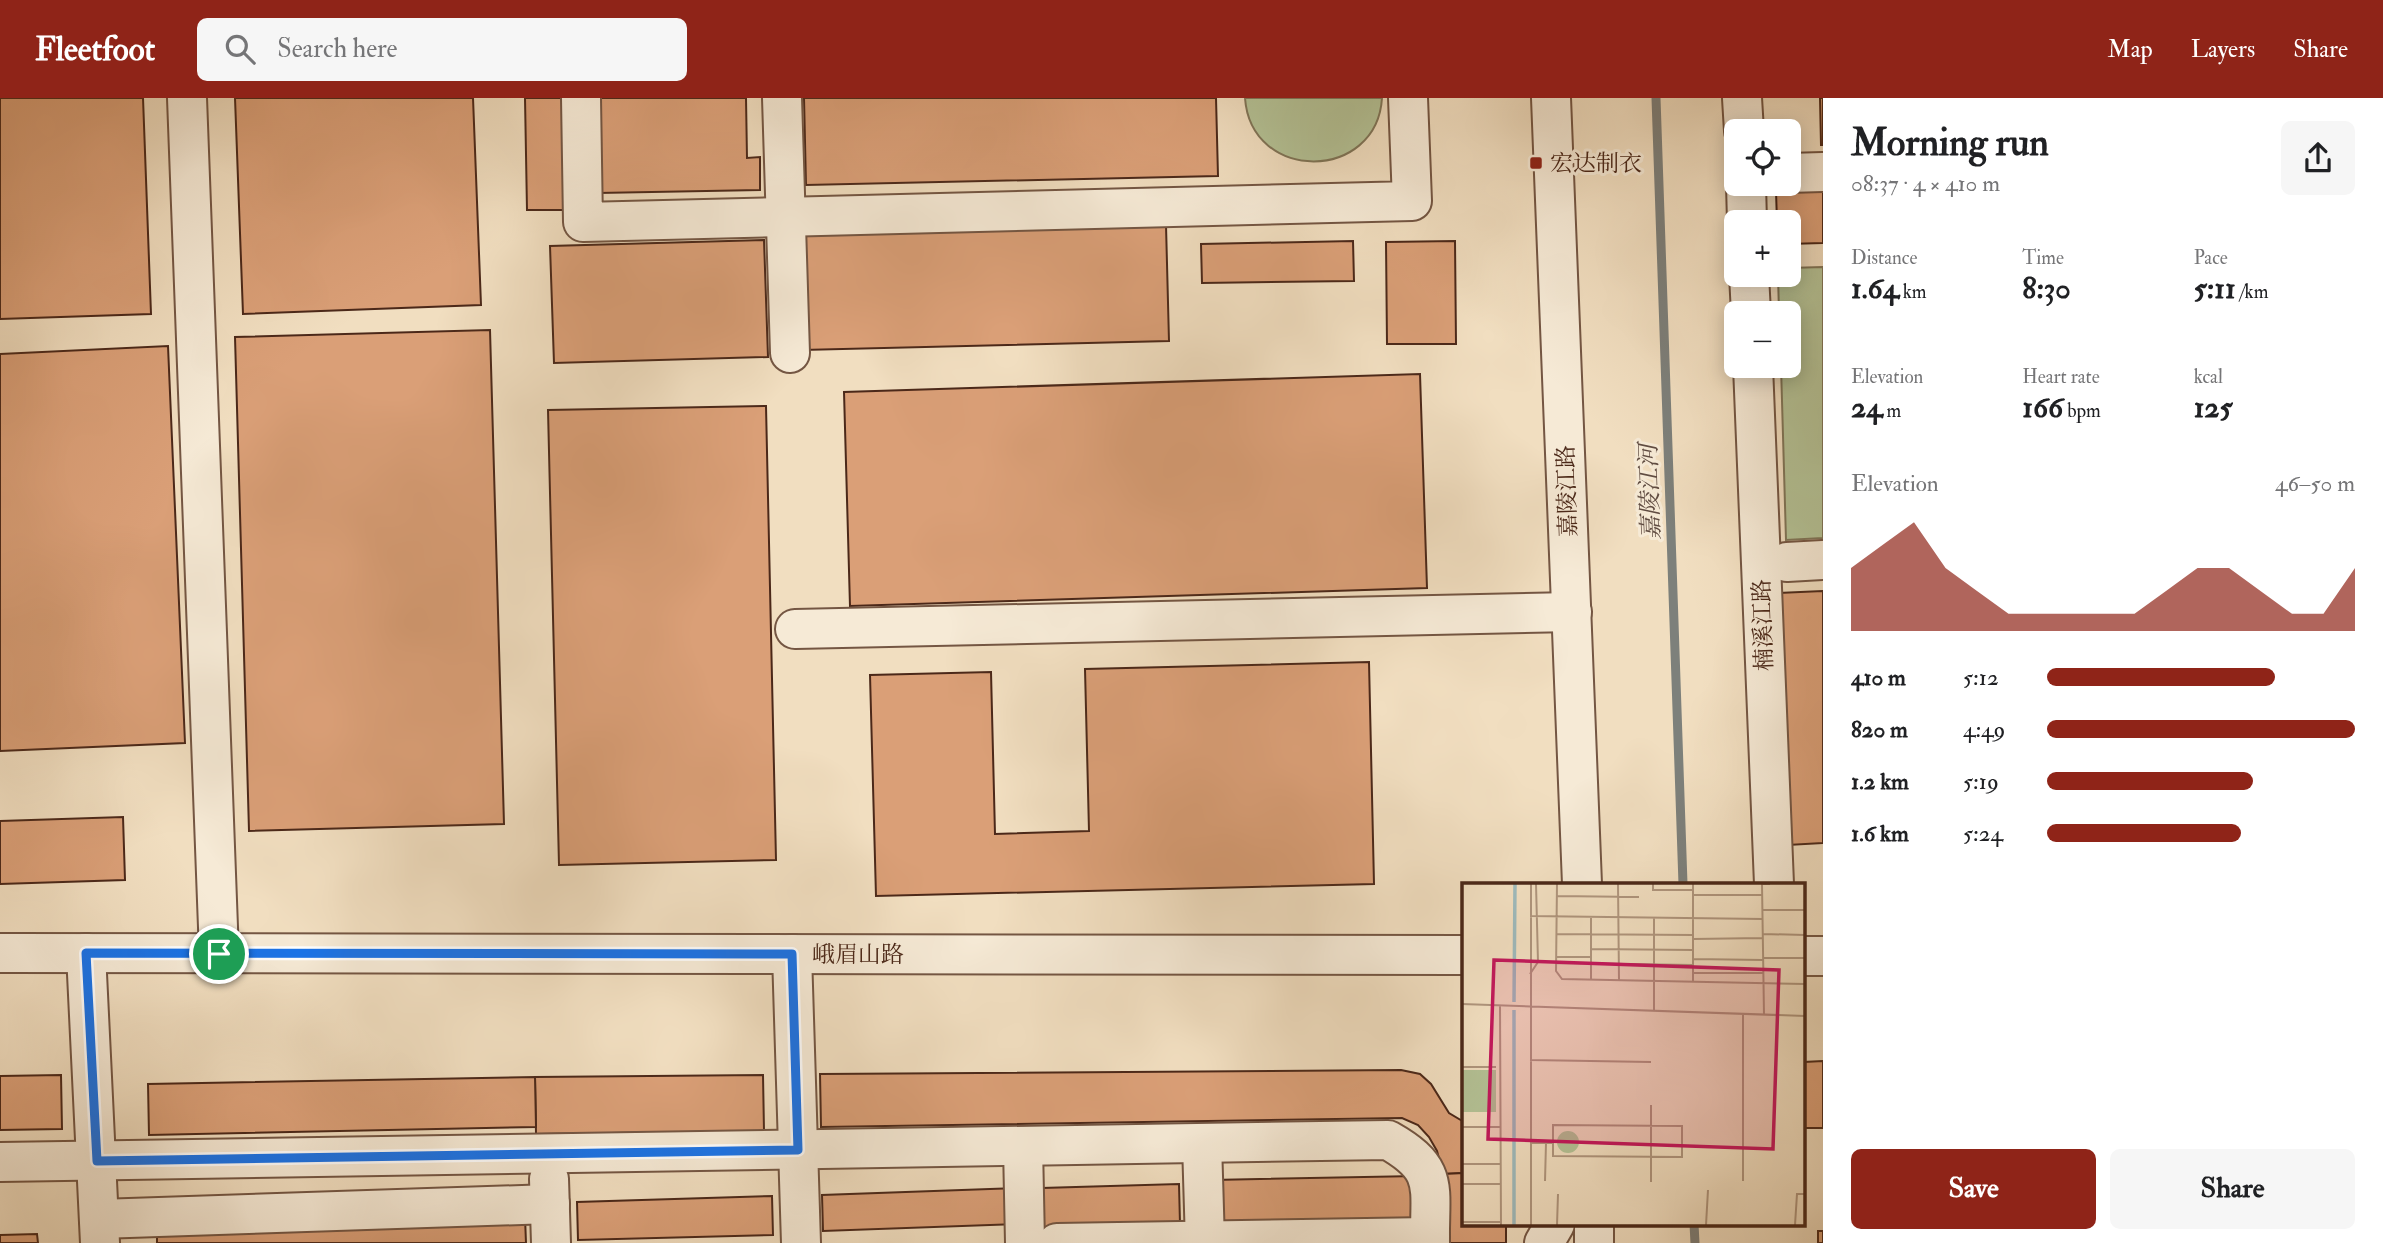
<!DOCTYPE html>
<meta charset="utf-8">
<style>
body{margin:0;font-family:"IM FELL Double Pica","Noto Serif SC",serif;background:#f6f6f6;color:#202124;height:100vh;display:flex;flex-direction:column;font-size:26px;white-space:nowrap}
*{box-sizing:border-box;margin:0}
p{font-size:23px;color:#757577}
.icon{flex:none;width:38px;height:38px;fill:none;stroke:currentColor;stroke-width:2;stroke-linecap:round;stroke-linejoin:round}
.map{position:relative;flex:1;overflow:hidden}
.drawer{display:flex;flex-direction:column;background:#fff;width:560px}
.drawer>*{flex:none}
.fabs{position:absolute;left:1724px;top:21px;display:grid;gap:14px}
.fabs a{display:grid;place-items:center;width:77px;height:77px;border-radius:10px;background:#fff;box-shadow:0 4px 18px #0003;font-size:35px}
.pin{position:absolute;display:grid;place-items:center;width:60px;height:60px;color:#fff;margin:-30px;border:4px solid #fff;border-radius:50%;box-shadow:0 2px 7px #0007}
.round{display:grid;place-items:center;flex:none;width:74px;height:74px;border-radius:10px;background:#f6f6f6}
.overview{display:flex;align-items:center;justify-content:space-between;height:119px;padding:0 28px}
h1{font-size:38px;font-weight:800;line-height:52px}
.stats{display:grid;grid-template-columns:repeat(3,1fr);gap:10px;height:119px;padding:7px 28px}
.stats div{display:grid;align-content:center}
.stats b{font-size:30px;font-weight:800}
.stats small{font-size:19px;font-weight:400}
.stats p{font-size:19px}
.chart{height:196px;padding:14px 28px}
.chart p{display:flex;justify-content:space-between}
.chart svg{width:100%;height:126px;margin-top:7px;fill:#8f2418;opacity:.7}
.cta{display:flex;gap:14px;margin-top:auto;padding:14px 28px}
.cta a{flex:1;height:80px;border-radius:10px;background:#8f2418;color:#fff;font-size:28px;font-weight:800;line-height:80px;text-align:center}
.cta a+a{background:#f6f6f6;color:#202124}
ul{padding:0 28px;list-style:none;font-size:23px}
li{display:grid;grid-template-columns:112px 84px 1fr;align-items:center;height:52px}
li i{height:18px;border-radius:9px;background:#8f2418}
header{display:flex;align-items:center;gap:42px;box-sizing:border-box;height:98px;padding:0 35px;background:#8f2418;color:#fff}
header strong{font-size:33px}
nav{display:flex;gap:38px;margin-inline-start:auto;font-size:24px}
.search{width:490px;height:63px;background:#f6f6f6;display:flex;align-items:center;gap:18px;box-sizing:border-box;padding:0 24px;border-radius:10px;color:#757577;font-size:26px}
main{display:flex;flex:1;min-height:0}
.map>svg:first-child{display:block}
.green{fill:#b4c296;stroke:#807558;stroke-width:2}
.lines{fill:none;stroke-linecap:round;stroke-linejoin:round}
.stream{stroke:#7d807b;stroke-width:9}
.building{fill:#da9f77;stroke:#4b2819;stroke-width:2}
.minor-casing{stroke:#745643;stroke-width:42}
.minor{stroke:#f6ead6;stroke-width:38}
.route-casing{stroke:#fff;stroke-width:14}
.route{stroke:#1a73e8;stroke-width:9}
.poi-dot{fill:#8f2418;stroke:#f6ead6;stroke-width:2.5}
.labels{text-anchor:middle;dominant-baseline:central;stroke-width:6;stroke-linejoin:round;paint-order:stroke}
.poi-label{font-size:23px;fill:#4b2819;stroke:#f6ead6;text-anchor:start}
.street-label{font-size:23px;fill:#4b2819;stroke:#f6ead6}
.water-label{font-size:24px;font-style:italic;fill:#604c42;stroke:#f6ead6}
.inset-river{fill:none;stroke:#9ebabc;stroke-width:3.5}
.inset-road{fill:none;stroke:#af957d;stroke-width:2}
.view{fill:#c2185b;fill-opacity:0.15;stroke:#c2185b;stroke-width:3.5}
.inset-edge{fill:none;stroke:#4b2819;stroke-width:3.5}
</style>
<header>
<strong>Fleetfoot</strong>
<div class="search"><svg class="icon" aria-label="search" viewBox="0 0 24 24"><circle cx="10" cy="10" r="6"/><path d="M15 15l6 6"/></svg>Search here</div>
<nav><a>Map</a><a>Layers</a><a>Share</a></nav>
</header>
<main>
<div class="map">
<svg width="1823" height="1145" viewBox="0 0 1823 1145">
<rect width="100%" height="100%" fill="#f1dec0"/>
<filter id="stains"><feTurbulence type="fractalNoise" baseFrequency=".00286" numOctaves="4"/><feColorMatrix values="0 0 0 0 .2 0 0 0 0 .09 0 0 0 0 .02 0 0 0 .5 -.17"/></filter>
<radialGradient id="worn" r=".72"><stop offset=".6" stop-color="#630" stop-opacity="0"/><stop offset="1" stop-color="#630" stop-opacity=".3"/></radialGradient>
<g class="green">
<path d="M1245,0h137c-5,84 -131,85 -137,0z"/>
<polygon points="1823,169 1823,440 1786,442 1781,268 1788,268 1788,215 1779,215 1778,177 1788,177 1789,170"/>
</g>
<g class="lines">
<g class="stream">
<polyline points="1656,0 1683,786"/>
<polyline points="1694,1126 1695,1145"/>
</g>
</g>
<g class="building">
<polygon points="0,0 143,0 151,216 0,221"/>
<polygon points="235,0 473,0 481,207 243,216"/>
<polygon points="525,0 569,0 571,112 527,112"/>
<polygon points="597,0 746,0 747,60 760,59 760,92 598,95"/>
<polygon points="804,0 1216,0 1218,78 806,87"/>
<polygon points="1820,0 1823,0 1823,47 1821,47"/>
<polygon points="1823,91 1823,145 1788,146 1788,124 1777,124 1776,93"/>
<polygon points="1166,127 1169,243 802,252 800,136"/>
<polygon points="764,142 768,259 554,265 550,148"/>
<polygon points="1353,143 1354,183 1202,185 1201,146"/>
<polygon points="1455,143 1456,246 1387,246 1386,144"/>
<polygon points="490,232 504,726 249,733 235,239"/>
<polygon points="168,248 185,645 0,653 0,256"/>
<polygon points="1420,276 1427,490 850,508 844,294"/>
<polygon points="766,308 776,762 559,767 548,312"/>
<polygon points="1823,493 1823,745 1788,747 1777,495"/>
<polygon points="1369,564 1374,786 876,798 870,577 991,574 995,736 1089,733 1085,571"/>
<polygon points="123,719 125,782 0,786 0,723"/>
<polygon points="1823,963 1823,1030 1804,1030 1804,964"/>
<polygon points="1401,972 1420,976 1431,986 1449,1015 1464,1024 1464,1075 1443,1076 1437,1053 1429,1039 1418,1027 1402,1020 821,1029 820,976"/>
<polygon points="61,977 62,1031 0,1032 0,978"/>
<polygon points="763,977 764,1033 536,1036 535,979"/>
<polygon points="535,979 536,1029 149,1037 148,986"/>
<polygon points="1464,1075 1464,1126 1506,1126 1506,1145 1444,1145 1443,1076"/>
<polygon points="1417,1078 1418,1130 1213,1135 1212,1082"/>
<polygon points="1179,1086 1180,1126 1044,1130 1042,1090"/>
<polygon points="1019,1090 1020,1126 823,1133 822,1097"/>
<polygon points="772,1098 773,1137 578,1142 577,1104"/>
<polygon points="525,1119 526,1145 157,1145 157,1133"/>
<rect x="1818" y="1133" width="5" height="12"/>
<polygon points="37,1136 38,1145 0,1145 0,1137"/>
</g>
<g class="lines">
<g class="minor-casing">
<g id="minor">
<polyline points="187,0 219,856"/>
<polyline points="581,0 583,124 1412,103 1408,0"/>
<polyline points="782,0 790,255"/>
<polyline points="1551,0 1582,786"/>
<polyline points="1742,0 1744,33"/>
<polyline points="1788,75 1823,74"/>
<polyline points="1746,86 1747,124"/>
<polyline points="1749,177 1751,215"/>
<polyline points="1753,268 1774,786"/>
<polyline points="1787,464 1823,462"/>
<polyline points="795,531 1572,514"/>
<polyline points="0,855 1464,857"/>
<polyline points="86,855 100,1145"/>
<polyline points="792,856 801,1145"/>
<polyline points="1804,858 1823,858"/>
<polyline points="1202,1045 1205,1145"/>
<polyline points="1023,1048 1025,1145"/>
<path d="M0,1064l1388,-22c53,30 41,47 42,103"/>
<polyline points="549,1081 551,1145"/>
<polyline points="99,1121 550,1106"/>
<polyline points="1594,1126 1594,1145"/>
<polyline points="1057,1145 1430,1139"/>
<polyline points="1544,1145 1555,1126"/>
</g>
</g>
<use href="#minor" class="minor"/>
</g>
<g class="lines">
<g class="route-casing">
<polygon id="route" points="86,855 792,856 798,1052 97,1063"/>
</g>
<use href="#route" class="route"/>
</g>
<rect class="poi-dot" x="1529" y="58" width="14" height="14" rx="3.5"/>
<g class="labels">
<g class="poi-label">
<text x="1550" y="65">宏达制衣</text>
</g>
<g class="street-label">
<text transform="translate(1567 393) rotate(-92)">嘉陵江路</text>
<text transform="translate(1763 527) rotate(-92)">楠溪江路</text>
<text x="858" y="856">峨眉山路</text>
</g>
<g class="water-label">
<text transform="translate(1650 394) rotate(-92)">嘉陵江河</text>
</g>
</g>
<g transform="translate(1462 785)">
<rect width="343" height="343" fill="#f1dec0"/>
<path d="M0,187h34v42h-34zM95 259a11 11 0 1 1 22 0a11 11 0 1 1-22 0Z" fill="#b4c296"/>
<path class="inset-river" d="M52,119l1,-118M52,127v215"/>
<path class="inset-road" d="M69,1v341M95,1l-1,87 6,8 243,5M156,1l1,96M191,1v6h40M231,12h69M94,13l83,1M300,27h43M68,33l233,3M94,51l137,1M301,51l42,1M231,56l70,-1M129,66l102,1M94,74h35M301,75h42M231,76l70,1M94,80l137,2M231,90h70M68,91l8,-12 -2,-78M129,96v-62M231,98v-97M0,121l343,12M38,122l1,220M192,128v-93M281,131v167M302,132l-2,-131h8M68,177l121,2M0,184h34M0,244h39M69,260h22v-18l129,1v31l-129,-1v-13M0,281h39M83,298l1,-38M189,299v-77M0,301h39M0,339h39M95,342l1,-31M244,342l2,-35M333,342l2,-31h8"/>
<path class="view" d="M32,77l285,10 -6,179 -285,-10z"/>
<rect width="343" height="343" class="inset-edge"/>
</g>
<rect width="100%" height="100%" filter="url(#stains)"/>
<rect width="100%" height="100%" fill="url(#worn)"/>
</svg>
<div class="fabs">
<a><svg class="icon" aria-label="locate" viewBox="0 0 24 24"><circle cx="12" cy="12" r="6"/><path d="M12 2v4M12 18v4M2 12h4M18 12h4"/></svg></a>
<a>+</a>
<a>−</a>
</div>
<div class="pin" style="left:219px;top:856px;background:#1e9e55"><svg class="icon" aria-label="arrive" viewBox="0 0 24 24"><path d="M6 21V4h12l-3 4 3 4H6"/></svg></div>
</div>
<section class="drawer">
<div class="overview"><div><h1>Morning run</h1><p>08:37 · 4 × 410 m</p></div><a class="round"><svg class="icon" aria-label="share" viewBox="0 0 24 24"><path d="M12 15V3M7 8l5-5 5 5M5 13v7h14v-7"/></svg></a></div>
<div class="stats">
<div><p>Distance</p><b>1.64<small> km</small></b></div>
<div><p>Time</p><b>8:30</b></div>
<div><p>Pace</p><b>5:11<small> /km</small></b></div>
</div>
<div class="stats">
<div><p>Elevation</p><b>24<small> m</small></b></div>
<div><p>Heart rate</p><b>166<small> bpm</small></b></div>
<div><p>kcal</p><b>125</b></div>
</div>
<div class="chart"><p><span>Elevation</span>46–50 m</p>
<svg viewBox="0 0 160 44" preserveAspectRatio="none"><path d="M0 44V22L10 14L20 6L30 22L40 30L50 38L60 38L70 38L80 38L90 38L100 30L110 22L120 22L130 30L140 38L150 38L160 22V44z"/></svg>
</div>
<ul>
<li><b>410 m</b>5:12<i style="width:74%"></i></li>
<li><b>820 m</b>4:49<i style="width:100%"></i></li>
<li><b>1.2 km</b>5:19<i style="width:67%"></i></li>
<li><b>1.6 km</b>5:24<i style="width:63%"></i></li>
</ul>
<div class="cta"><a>Save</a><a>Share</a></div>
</section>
</main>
